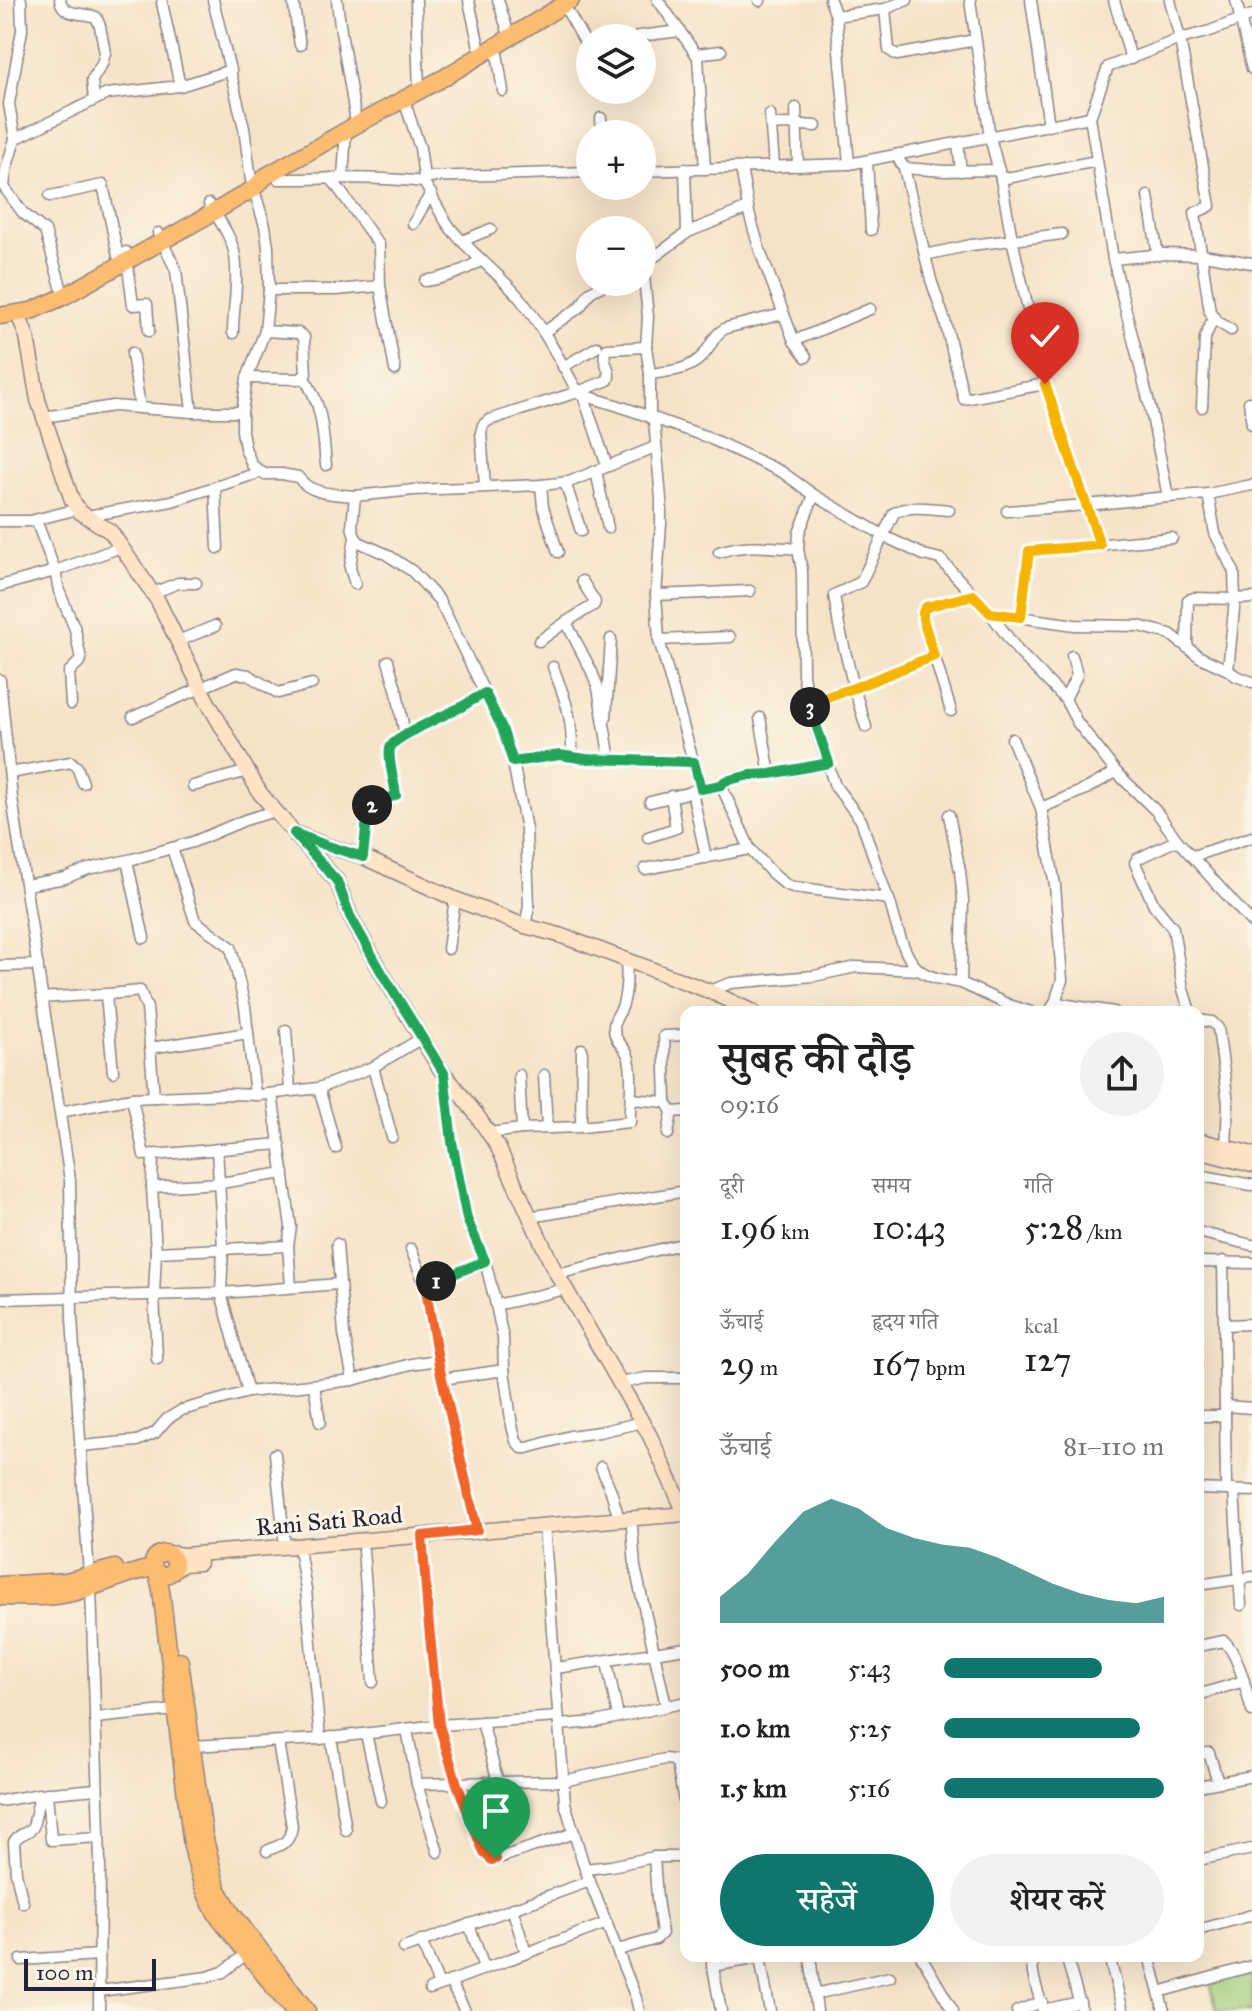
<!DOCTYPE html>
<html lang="hi">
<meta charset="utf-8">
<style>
body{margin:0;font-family:"IM FELL Great Primer","Noto Serif Devanagari",serif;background:#f2f2f2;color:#222;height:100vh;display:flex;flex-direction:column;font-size:30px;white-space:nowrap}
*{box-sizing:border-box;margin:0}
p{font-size:26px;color:#767676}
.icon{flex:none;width:44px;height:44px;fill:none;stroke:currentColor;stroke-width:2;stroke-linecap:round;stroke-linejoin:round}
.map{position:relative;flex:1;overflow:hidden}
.panel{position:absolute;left:680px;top:1006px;width:524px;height:956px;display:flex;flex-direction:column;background:#fff;border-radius:16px;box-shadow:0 8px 32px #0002}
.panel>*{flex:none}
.tools{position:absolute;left:576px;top:24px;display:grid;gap:16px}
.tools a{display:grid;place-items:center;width:80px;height:80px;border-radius:50%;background:#fff;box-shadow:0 8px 32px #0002;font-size:40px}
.scale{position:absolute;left:24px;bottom:20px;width:132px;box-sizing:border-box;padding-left:8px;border:4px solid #22223b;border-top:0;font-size:22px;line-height:28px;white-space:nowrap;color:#22223b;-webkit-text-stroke:6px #fcf5e5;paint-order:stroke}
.pin{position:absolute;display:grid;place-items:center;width:68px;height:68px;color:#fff;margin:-82px -34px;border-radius:50% 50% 50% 0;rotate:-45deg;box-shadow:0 0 8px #0007}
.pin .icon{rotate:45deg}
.km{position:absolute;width:40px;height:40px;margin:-20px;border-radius:50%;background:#222;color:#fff;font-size:22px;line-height:40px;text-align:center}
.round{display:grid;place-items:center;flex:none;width:84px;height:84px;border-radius:42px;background:#f2f2f2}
.summary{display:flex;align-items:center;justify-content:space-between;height:136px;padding:0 40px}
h1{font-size:44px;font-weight:600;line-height:60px}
.metrics{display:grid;grid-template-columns:repeat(3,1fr);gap:12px;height:136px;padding:8px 40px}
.metrics div{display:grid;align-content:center}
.metrics b{font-size:34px;font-weight:600}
.metrics small{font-size:22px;font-weight:400}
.metrics p{font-size:22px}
.chart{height:224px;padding:16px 40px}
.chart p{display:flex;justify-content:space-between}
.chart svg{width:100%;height:144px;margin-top:8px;fill:#0f766e;opacity:.7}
.button{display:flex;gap:16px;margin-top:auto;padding:16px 40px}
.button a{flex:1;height:92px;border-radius:48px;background:#0f766e;color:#fff;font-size:32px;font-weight:600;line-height:92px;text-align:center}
.button a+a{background:#f2f2f2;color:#222}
ul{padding:0 40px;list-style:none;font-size:26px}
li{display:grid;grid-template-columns:128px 96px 1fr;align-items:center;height:60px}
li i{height:20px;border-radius:10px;background:#0f766e}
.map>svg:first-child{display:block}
.green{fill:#a1ce7b;stroke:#62785b;stroke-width:2}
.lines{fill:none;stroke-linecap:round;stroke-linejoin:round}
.street-casing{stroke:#8c8282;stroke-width:13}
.secondary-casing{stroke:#8c8282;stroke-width:17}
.primary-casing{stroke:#8c8282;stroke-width:19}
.street{stroke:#fff;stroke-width:10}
.secondary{stroke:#fee4c5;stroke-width:14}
.primary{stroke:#fdbc6f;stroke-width:16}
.split-1-casing{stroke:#fff;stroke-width:16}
.split-2-casing{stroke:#fff;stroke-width:16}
.split-3-casing{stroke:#fff;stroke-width:16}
.split-4-casing{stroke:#fff;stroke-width:16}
.split-1{stroke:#f0652b;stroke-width:10}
.split-2{stroke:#22a559;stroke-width:10}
.split-3{stroke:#22a559;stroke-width:10}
.split-4{stroke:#f5b400;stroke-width:10}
.labels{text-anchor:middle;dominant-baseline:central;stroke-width:6;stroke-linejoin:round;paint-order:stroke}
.street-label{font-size:24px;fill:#22223b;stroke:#fcf5e5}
</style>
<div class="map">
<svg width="1252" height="2011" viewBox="0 0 1252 2011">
<rect width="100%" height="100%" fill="#fcf5e5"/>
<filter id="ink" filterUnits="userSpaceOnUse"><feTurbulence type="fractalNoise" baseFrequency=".0125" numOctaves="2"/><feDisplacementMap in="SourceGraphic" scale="16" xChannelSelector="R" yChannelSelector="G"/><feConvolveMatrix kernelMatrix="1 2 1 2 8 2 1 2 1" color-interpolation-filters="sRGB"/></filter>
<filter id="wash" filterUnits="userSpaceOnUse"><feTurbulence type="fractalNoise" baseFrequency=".006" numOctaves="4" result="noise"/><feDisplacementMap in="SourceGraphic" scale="32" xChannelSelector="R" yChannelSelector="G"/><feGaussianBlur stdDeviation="1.8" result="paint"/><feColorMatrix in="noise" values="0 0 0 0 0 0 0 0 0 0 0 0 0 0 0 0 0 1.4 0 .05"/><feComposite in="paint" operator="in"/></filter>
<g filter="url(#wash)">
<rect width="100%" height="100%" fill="#f5e3c8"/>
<polygon class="green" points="1252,1967 1252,2011 1217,2011 1210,1982"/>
</g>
<g filter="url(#ink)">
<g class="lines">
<g class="street-casing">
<g id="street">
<polyline points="21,0 22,30 9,104 15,139 6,170 4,187 23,213 45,231 62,290"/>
<path d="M60,0c4,17 22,12 36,17l4,9 5,27 -3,11 -10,16 2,20"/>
<path d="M213,0l31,128 7,52 14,46 3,21 1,43 -4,41 -18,47 -5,34v19l3,17 7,17 12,9h18l16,3c12,18 37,17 57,19l-3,30 3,11 4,5 27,12 26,17 27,29 63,128 11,34 13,67 3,77 -4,20"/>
<polyline points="293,0 300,45"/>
<path d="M337,0c4,42 14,83 19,125"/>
<polyline points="416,0 419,92"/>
<polyline points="498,0 510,38"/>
<polyline points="658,0 698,57 705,169"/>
<polyline points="759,0 760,1"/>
<polyline points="830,0 836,16"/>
<polyline points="907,0 885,9 836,16 849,164 1090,117"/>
<polyline points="970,0 990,137 1001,179 1097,161"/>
<polyline points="1031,0 1049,126"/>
<polyline points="1114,0 1131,59"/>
<polyline points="1170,0 1180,39 1210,206 1195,213 1210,312 1218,322 1231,330"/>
<polyline points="1236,0 1252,69"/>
<polyline points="469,1 481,56"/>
<polyline points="162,3 180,86"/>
<polyline points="564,5 590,51"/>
<polyline points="885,9 889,50 897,55 975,40"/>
<polyline points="1252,15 1210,31 1180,39 1108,67 1090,117 1113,259 1164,254 1203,255 1252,263"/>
<polyline points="639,36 680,31"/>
<polyline points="496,47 503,91"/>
<polyline points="696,54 721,51"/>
<polyline points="404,100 420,148 424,177"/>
<polyline points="796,108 798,166"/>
<polyline points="770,114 774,167"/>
<polyline points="601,118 602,134"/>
<polyline points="771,125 787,124 816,126"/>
<polyline points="15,139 107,94 180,86 231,70"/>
<polyline points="958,143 961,171"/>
<polyline points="896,155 904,168 931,280 945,321 964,399 1045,384"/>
<polyline points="867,161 871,230"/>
<polyline points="741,168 749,213 760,251 794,341 806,357"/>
<polyline points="904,168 945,171 999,170"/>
<polyline points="685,169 687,233"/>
<polyline points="642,171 849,164"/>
<polyline points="331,178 379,245 380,286 395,370"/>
<polyline points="343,178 346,130"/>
<path d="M278,179c48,0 98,-3 146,3 9,16 17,34 28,48 22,26 49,45 70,71 22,28 38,60 56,91l5,3 36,11 88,31 75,35 32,23 74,43 36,17 16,4 50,54 28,38 47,48 12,23 39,50 40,39 21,29 75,83"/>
<polyline points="1001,179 1012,239 1045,384 1086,505 1168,497 1151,411 1113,259"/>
<polyline points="424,182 424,177 590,172"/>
<polyline points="50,196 103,185 118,256"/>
<polyline points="1148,196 1158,255"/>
<path d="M209,204c10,16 23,33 26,52 4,25 -2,52 -2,77"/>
<polyline points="413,224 431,193"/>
<polyline points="158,233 176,270 192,412"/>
<polyline points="462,241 491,229"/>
<polyline points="126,252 133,305 147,304 149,331"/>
<polyline points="925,255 971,245 1062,234"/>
<polyline points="642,266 688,232 748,208"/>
<polyline points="643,266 648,317 646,347 650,374 650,418"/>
<path d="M425,281c22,-3 38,-9 56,-21"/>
<polyline points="269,290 336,290 380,286"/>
<polyline points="544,332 580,307 590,292 609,282"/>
<polyline points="794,341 870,309"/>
<polyline points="132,353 140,408"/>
<polyline points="563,367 597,347"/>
<path d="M650,374c20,-3 41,-3 55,-21 8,-10 9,-19 21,-25l57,-14"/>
<path d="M303,377c20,26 20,57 23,88"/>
<polyline points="247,378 300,379 306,374 304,337 298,333 265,331"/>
<polyline points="583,395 607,466"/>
<polyline points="1249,402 1252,424"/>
<polyline points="1202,407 1205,338 1213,318"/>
<polyline points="44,417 113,406 192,412 242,412"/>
<polyline points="654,420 661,499 661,524 656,595 659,640 701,789"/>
<polyline points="596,471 608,528"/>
<polyline points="565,482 581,531"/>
<polyline points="541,485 543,507 558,552"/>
<polyline points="215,487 218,548"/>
<path d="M485,487l-4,-55 2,-7 6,-5 89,-28 30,-12c5,-10 -9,-21 -1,-31l39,-2"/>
<polyline points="1208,494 1252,485"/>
<polyline points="814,495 799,533 798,549 802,571 803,675 808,703 835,786 861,820 888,899"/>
<polyline points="355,496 414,490 541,485 569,482 655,447"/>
<polyline points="1168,497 1208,494 1215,533 1234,572 1235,599 1252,598"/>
<polyline points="1007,511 1086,505 1100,545"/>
<polyline points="87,516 172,501 261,472"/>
<polyline points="36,520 55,571 59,591 75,629 81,660 69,672 71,704"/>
<polyline points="0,521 30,521 78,509"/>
<polyline points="355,537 350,568 355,584"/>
<path d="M719,552c26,-9 52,-5 79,-3"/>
<polyline points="0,586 55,571 121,547"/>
<polyline points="153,593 178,583 196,583"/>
<polyline points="656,595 750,591"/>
<polyline points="990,613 1075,625 1139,626 1170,634 1200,657 1228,670"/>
<polyline points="1021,617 1029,551 1172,538"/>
<polyline points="566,622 592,672 598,688 610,760"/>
<polyline points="659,640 730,637"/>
<polyline points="178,641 215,626"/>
<polyline points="539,641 566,622 594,605 595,602 582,581"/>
<polyline points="1187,647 1188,600 1194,598 1235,599 1228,670 1236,676 1252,682"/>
<polyline points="388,661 397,692 405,736"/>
<path d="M553,667c14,36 20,52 19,91"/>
<polyline points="0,680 12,798 70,1180 72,1318 89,1575 91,1587 100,1863 99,2011"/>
<polyline points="1065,699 1077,675 1072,656"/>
<polyline points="808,703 854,688 934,656"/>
<polyline points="951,711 923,619 923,612 926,607 973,595"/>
<polyline points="133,717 236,673 248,675 278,693 312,684"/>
<polyline points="606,717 611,639"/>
<polyline points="760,718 770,774"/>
<path d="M866,727l-12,-39 -15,-62 -5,-31 27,-13 33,-69c15,-9 38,-4 55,-3"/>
<polyline points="1012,739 1041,808 1055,885 1062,980 1055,1003 1049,1012"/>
<polyline points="513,762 560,755 586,759 694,762"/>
<polyline points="10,773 71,762 77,767 83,783"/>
<path d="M721,785l29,64 22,24 13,11 8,3 96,12c6,20 13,56 29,70 11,10 29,11 43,14"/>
<polyline points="193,786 248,771"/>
<polyline points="692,791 706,858"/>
<path d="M650,802l71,-17c13,-12 33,-9 50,-11 19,-2 39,-7 58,-11"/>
<polyline points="1041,808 1086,789 1116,772"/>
<polyline points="949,815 960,871 963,900 961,983 1009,1005 1031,1012"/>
<polyline points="648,837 676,828 671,796"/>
<polyline points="1177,840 1137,859 1135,863 1154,905 1173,928 1183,989 1190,1012"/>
<polyline points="172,848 195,921 231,947 245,1007 255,1095"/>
<polyline points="1193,856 1252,837"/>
<path d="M363,857l5,-48 8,-6 20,-8c-1,-11 -10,-41 -5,-49 7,-11 59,-33 72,-40 7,-4 14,-9 22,-13"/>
<polyline points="127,861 144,938"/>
<polyline points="645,869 750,849"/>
<polyline points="26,885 65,878 88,869 133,859 193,842 245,820 275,811"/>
<polyline points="448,949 455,899"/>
<polyline points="0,966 38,965"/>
<polyline points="709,991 731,983 814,976 856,967 919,970"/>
<polyline points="106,995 113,1072"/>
<path d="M43,998c32,-3 65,-3 97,-7l7,17 7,89"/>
<polyline points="1055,1003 1114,1012"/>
<polyline points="1198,1020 1212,1022 1218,1028 1228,1103 1226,1147"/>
<polyline points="286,1030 290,1091"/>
<polyline points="150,1048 248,1033"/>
<polyline points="373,1067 392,1137"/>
<polyline points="444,1075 452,1142 467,1219 485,1261 496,1305 503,1338 504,1370 512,1426 516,1441 522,1448 527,1448 570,1436 599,1432 643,1422"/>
<polyline points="519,1075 522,1129"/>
<polyline points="544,1075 547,1128"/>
<polyline points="319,1088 336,1148"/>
<polyline points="272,1094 291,1227 288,1246 291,1287"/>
<polyline points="132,1098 144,1155 156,1154"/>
<polyline points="631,1099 666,1102"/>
<polyline points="60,1112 132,1098 229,1094 259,1095 319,1088 373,1067 422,1038"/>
<polyline points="672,1112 686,1111"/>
<polyline points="581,1127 582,1049"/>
<path d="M489,1133l33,-4 59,-2 49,-5c-1,-21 4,-43 -1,-63 -3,-14 -15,-15 -15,-32 0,-10 7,-14 9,-23 4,-14 4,-29 3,-43"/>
<polyline points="668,1134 672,1112 666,1102 664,1036 686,1035"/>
<polyline points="217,1149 223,1248 221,1293 248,1392"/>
<polyline points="1198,1175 1252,1185"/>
<polyline points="152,1187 220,1183 284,1173"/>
<polyline points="530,1217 686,1191"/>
<polyline points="1198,1232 1252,1245"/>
<polyline points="337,1244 344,1334 353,1380"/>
<polyline points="411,1249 425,1285 440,1370 477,1530"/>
<polyline points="156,1252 288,1246"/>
<polyline points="1223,1261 1226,1489"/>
<polyline points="1198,1262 1252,1263"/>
<polyline points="557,1274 686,1243"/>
<polyline points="425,1285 485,1261"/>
<polyline points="0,1299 221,1293 339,1284"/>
<polyline points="496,1305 566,1289"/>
<polyline points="1224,1325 1252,1324"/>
<polyline points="157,1359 154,1295 156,1252 152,1187 153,1155 280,1144"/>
<polyline points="442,1379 504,1370"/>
<polyline points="621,1383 646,1378 686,1378"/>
<polyline points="314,1385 320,1422"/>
<polyline points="1225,1406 1252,1408"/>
<polyline points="1198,1416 1225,1416"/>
<polyline points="80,1446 137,1441 155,1433 167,1419 182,1410 248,1392 353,1380 411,1364 438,1360"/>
<polyline points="275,1454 285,1547"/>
<polyline points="601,1467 611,1491 619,1519"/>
<polyline points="1198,1489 1252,1491"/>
<polyline points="1234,1490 1241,1605"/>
<polyline points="544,1525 565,1803 585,1869 636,1998 639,2011"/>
<polyline points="632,1527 635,1567 666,1706"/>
<path d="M422,1536l6,80 11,109 18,59 27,69c4,5 6,7 12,6l78,-26"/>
<polyline points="363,1550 373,1682"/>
<polyline points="300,1555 306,1590 320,1739"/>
<polyline points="1198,1585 1252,1577"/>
<path d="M1198,1646l26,-5c15,14 22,49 28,70"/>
<polyline points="607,1662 618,1717"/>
<polyline points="556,1668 686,1648"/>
<polyline points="1198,1695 1244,1681"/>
<polyline points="95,1718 175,1710"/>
<polyline points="482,1722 498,1782 563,1781 665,1759 673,1760 677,1764 686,1812"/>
<polyline points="559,1725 596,1722 686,1702"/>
<polyline points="407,1729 417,1784 438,1852"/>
<polyline points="366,1734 381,1801"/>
<polyline points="331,1737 346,1830"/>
<polyline points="192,1746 320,1739 439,1725 558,1717"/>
<polyline points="1198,1754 1209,1753 1218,1782"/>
<polyline points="417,1784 498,1782"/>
<polyline points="1198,1786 1252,1776"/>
<polyline points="47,1793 51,1840 99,1837"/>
<polyline points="0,1801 40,1794 97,1789"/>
<path d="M267,1851c14,-7 23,-7 25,-25l-14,-84"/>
<polyline points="1198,1860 1252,1849"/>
<polyline points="585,1869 611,1866 654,1857 686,1857"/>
<path d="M23,1903l-7,-30 -2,-31c4,-9 14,-8 19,-15l7,-33"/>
<polyline points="512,1908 526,1953"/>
<polyline points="469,1924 484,1968"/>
<polyline points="1198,1930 1252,1915"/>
<polyline points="421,1941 439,1985"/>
<polyline points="404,1948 590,1881"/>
<polyline points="618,1950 656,1939 662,1933 657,1898 654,1857"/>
<polyline points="711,1956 721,2011"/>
<polyline points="810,1956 817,2011"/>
<polyline points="921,1956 953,2011"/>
<path d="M1034,1956c-6,16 6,38 9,55"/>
<polyline points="1066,1956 1082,2011"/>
<polyline points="1109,1956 1123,2011"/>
<polyline points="1149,1956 1164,2011"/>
<polyline points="21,1960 99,1955"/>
<polyline points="712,1966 760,1958 770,2011"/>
<polyline points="450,1981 465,2011"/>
<polyline points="430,1989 607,1923"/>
<polyline points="99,1991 208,1977 223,1972 246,1954"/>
<polyline points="1159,1992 1252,1966"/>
<polyline points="815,1994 890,1977"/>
<polyline points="1043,2010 1080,2002"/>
<polyline points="1017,2011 1042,2002"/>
</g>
</g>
<g class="secondary-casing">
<g id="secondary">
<polyline points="18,314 27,337 38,400 72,500 80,512 111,532 158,601 206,699 260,793 294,833 325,845 363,857 455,899 525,926 559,935 595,948 709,991 753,1012"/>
<polyline points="296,835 337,881 350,916 382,973 439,1067 476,1114 498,1147 553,1267 650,1436 686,1515"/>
<polyline points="1198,1140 1252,1154"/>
<polyline points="1198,1151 1252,1165"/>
<polyline points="168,1553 184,1555 686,1514"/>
<polyline points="174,1569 185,1564 199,1563"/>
</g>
</g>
<g class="primary-casing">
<g id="primary">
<polyline points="0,316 31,311 63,297 214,212 253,189 266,176 356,125 445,77 571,0"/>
<circle cx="164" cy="1564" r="11"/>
<path d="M157,1572l4,18 31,256c6,27 12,49 27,72l74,93"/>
<polyline points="0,1585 66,1581 115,1568"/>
<path d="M0,1597c25,0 51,2 76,-5 27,-7 51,-20 78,-24"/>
<polyline points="180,1661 204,1835 217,1888 231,1912 307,2011"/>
</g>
</g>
<use href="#street" class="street"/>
<use href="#secondary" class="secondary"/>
<use href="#primary" class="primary"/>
</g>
</g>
<g class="lines" filter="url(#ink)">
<g class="split-1-casing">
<polyline id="split-1" points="436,1281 425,1285 440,1370 477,1530 422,1536 428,1616 439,1725 457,1784 484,1853 492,1860 496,1859"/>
</g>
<g class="split-2-casing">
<polyline id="split-2" points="372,805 368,809 363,857 325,845 294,833 337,881 350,916 382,973 444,1073 452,1142 467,1219 485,1261 436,1281"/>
</g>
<g class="split-3-casing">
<path id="split-3" d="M372,805l24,-10c-1,-11 -10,-41 -5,-49 7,-11 59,-33 72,-40 7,-4 14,-9 22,-13l17,35 11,34 47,-7 26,4 108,3 7,27 20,-4 4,-4 25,-6 20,-1 59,-11 -19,-56"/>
</g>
<g class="split-4-casing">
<polyline id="split-4" points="810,707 808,703 854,688 934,656 923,619 923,612 926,607 973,595 990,613 1021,617 1029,551 1100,545 1045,384"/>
</g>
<use href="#split-1" class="split-1"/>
<use href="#split-2" class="split-2"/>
<use href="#split-3" class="split-3"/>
<use href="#split-4" class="split-4"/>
</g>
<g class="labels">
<g class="street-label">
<text transform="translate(329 1521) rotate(-5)">Rani Sati Road</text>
</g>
</g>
</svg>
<div class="tools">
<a><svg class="icon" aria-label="layers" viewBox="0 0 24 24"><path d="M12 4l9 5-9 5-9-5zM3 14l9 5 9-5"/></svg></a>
<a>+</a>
<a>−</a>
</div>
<div class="scale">100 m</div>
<div class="pin" style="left:496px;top:1859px;background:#1e9e55"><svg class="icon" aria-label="arrive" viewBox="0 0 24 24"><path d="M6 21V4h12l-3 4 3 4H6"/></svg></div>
<div class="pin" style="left:1045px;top:384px;background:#d93025"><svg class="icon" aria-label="check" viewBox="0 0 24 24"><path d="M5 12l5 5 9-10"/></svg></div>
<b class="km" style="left:436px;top:1281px">1</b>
<b class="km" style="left:372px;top:805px">2</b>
<b class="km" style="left:810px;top:707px">3</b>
<section class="panel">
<div class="summary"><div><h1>सुबह की दौड़</h1><p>09:16</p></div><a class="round"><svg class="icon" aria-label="share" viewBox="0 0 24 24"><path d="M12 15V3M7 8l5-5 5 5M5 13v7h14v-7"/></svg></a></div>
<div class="metrics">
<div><p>दूरी</p><b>1.96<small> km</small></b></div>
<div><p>समय</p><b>10:43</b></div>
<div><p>गति</p><b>5:28<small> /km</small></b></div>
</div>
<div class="metrics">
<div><p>ऊँचाई</p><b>29<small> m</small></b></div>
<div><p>हृदय गति</p><b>167<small> bpm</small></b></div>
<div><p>kcal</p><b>127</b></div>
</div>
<div class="chart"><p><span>ऊँचाई</span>81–110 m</p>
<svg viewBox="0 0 160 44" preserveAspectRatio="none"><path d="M0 44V36L10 29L20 19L30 10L40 6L50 9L60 15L70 18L80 20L90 21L100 24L110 28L120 32L130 35L140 37L150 38L160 36V44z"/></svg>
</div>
<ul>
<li><b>500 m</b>5:43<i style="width:72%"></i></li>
<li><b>1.0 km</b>5:25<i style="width:89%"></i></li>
<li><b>1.5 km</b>5:16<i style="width:100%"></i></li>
</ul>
<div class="button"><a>सहेजें</a><a>शेयर करें</a></div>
</section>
</div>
